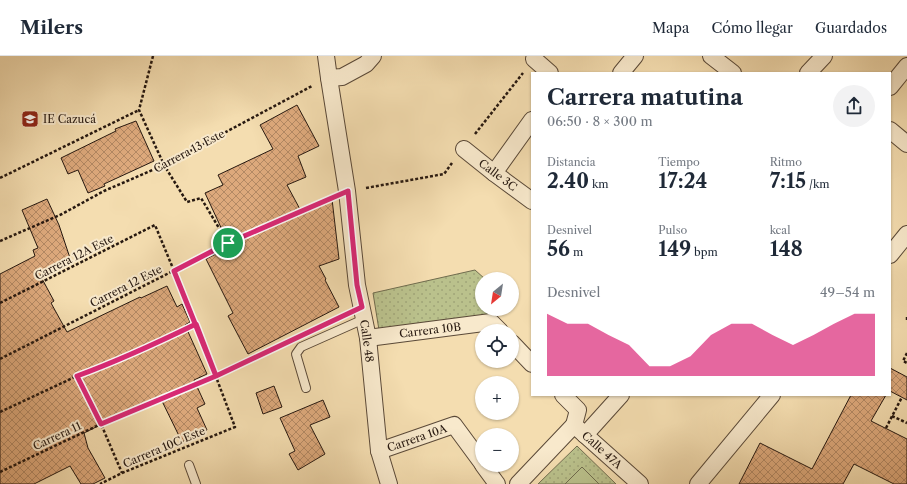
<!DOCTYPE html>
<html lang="es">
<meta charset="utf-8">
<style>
body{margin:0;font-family:"Libre Caslon Text",serif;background:#f2f2f3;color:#1f2937;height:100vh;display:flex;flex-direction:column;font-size:15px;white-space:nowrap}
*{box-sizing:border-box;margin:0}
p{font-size:13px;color:#747a83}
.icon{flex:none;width:22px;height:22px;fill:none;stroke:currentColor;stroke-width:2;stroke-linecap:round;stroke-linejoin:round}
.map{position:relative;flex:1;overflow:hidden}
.drawer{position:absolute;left:531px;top:16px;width:360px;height:324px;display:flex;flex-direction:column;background:#fff;border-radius:0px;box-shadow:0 1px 3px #0004}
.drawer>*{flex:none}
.needle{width:26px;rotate:210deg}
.controls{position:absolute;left:475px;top:216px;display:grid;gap:8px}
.controls a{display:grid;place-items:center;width:44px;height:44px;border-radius:50%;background:#fff;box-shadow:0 1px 3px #0004;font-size:20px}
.pin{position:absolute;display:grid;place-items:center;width:34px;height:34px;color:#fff;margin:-17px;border:2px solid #fff;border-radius:50%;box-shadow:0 1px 4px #0007}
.round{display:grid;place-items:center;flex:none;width:42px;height:42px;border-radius:21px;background:#f2f2f3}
.summary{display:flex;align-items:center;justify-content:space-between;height:68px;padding:0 16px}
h1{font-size:22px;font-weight:700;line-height:30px}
.figures{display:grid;grid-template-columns:repeat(3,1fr);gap:6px;height:68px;padding:4px 16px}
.figures div{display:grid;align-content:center}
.figures b{font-size:20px;font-weight:700}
.figures small{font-size:11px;font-weight:400}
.figures p{font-size:11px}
.chart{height:112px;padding:8px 16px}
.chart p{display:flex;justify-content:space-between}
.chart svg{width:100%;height:72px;margin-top:4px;fill:#db2777;opacity:.7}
header{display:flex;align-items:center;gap:24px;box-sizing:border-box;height:56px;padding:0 20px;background:#fff;border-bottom:1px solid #e0e1e3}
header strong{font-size:19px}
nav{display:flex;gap:22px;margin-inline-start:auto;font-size:14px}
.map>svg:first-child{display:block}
.grass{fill:url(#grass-dots);stroke:#706c4e}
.garden{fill:#bac18c;stroke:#706c4e}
.building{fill:url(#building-cross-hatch);stroke:#261810}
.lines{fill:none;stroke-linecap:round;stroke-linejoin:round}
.service-casing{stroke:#5a4938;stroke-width:10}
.minor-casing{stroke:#5a4938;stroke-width:18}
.path{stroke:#261810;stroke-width:2.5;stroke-dasharray:3 2;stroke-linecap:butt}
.service{stroke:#f8e9cc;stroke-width:8}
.minor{stroke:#f8e9cc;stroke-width:16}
.route-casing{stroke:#fff;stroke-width:8}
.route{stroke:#db2777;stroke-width:5}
.labels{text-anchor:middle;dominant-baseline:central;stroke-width:4;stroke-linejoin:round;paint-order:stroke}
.poi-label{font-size:11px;fill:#261810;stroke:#f8e9cc;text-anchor:start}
.street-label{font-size:11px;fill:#261810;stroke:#f8e9cc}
</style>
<header>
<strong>Milers</strong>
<nav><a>Mapa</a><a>Cómo llegar</a><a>Guardados</a></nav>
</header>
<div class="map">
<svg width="907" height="428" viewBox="0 0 907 428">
<defs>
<pattern id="grass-dots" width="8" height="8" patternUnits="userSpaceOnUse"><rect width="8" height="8" fill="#bac18c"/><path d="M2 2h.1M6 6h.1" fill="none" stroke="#a0a578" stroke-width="1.8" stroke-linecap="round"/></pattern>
<pattern id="building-cross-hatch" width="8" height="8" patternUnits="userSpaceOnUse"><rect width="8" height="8" fill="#dda97c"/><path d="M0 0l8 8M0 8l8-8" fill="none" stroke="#b38964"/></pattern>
</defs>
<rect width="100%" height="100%" fill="#f4ddb0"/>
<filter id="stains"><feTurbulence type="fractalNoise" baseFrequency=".005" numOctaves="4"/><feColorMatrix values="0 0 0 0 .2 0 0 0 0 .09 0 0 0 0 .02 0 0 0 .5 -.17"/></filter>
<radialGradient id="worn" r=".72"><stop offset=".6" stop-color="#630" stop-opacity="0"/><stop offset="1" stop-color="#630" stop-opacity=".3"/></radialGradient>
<g class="grass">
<polygon points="475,214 485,223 482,223 482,253 498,253 489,259 379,274 373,237"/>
<polygon points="577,390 616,428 538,428"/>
</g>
<polygon class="garden" points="582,411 599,428 565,428"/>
<g class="building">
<polygon points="297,49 319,90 298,100 306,121 287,129 302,157 332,143 339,203 319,210 326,223 325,224 339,251 248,298 228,260 233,257 206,203 230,191 205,137 223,129 218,119 273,93 260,69"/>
<polygon points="136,65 154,105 104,128 105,130 88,137 78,114 68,118 61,102 116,75 115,73"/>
<polygon points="47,143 59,169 71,205 62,206 40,219 54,245 51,247 67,276 140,241 141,242 167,230 177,251 182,248 190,266 185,269 207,318 194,324 205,348 197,352 207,374 182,386 160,341 148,346 148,345 84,377 88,392 105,422 93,428 81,428 70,410 34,428 0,428 0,218 35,200 33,194 38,192 22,154"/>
<polygon points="890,312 907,321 907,344 890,335"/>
<polygon points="274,330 282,351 263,358 256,337"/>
<polygon points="851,339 886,339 871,365 907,383 907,428 894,428 854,408 843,428 739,428 760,387 812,413"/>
<polygon points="323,344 330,361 310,369 325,398 298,414 289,398 295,395 280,362"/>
</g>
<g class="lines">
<g class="service-casing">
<g id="service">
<polyline points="306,332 296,298 301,291 364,263"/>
<polyline points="189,409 196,428"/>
</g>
</g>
<g class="minor-casing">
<g id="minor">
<polyline points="326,0 329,22 347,135 357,229 368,282 379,395 389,428"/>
<polyline points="711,0 733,17"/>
<polyline points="534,3 550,17"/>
<polyline points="621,17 635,0"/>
<polyline points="808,17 824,0"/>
<polyline points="329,22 342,21 366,8 373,0"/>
<polyline points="890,31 907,10"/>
<polyline points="890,74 907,88"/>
<polyline points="464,93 494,117 532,145"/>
<polyline points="494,117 532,64"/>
<polyline points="890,199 907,178"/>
<polyline points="368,282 491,266 500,275"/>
<polyline points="512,287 532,308"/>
<polyline points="563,339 578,354 574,369 640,428"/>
<polyline points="585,379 621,339"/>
<polyline points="379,395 454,369 482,407"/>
<polyline points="483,409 497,428"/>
<polyline points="518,428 574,369"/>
<polyline points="698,428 772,339"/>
</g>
</g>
<g class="path">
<polyline points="153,0 139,54 164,109 187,146 201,142 228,187"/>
<polyline points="475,78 523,17"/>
<polyline points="0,122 139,54"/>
<polyline points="366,132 444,118 452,107"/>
<polyline points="0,185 62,158 104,135 164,109 312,30"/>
<polyline points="0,247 155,169 196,268 235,371 122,417 100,428"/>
<polyline points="907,261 907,264"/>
<polyline points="907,297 903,305 907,307"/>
<polyline points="0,303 228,187 330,142"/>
<polyline points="77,320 101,368 122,417"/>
<polyline points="0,356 77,320 108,308 169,282 196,268"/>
<polyline points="892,360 907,367"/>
<polyline points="886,372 902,341"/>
<polyline points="0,416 101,368 216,320 284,288"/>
</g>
<use href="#service" class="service"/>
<use href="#minor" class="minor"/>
</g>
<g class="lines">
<g class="route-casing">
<path id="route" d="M228,187l-54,28 42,105 -115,48 -24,-48c41,-15 80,-33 119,-52l20,52 146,-69 -5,-22 -9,-94 -120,52"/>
</g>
<use href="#route" class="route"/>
</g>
<defs>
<g id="school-square" transform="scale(0.9)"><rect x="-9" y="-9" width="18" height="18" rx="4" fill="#8f2418" stroke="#f8e9cc"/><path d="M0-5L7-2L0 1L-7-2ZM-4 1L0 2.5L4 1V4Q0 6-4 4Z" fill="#fff"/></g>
</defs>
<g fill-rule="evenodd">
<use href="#school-square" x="30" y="63"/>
</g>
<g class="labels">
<g class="poi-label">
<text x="43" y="63">IE Cazucá</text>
</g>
<g class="street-label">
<text transform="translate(189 95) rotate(-28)">Carrera 13 Este</text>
<text transform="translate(498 119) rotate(37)">Calle 3C</text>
<text transform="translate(74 201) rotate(-27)">Carrera 12A Este</text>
<text transform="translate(126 230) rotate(-27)">Carrera 12 Este</text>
<text transform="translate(430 274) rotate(-7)">Carrera 10B</text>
<text transform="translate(367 285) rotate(82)">Calle 48</text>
<text transform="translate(57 380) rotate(-25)">Carrera 11</text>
<text transform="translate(417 382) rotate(-19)">Carrera 10A</text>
<text transform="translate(164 391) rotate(-23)">Carrera 10C Este</text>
<text transform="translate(602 394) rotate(42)">Calle 47A</text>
</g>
</g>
<rect width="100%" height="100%" filter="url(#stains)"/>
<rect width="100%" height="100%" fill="url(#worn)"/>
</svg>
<div class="controls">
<a><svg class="needle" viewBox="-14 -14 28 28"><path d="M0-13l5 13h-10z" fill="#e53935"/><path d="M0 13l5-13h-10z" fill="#747a83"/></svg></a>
<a><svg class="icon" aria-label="locate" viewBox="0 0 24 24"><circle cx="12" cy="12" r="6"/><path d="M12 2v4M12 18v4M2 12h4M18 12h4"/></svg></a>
<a>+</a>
<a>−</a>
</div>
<div class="pin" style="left:228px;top:187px;background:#1e9e55"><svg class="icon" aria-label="arrive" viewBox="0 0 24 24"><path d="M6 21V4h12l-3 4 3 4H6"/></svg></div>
<section class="drawer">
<div class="summary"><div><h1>Carrera matutina</h1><p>06:50 · 8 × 300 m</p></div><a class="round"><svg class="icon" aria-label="share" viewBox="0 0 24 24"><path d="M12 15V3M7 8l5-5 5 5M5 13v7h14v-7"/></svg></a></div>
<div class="figures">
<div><p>Distancia</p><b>2.40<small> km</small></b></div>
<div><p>Tiempo</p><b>17:24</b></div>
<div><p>Ritmo</p><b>7:15<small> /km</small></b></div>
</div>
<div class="figures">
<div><p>Desnivel</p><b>56<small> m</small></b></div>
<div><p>Pulso</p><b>149<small> bpm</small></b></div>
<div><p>kcal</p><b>148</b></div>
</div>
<div class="chart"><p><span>Desnivel</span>49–54 m</p>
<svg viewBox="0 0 160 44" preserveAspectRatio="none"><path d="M0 44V6L10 12L20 12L30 19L40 25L50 38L60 38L70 32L80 19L90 12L100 12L110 19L120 25L130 19L140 12L150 6L160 6V44z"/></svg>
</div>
</section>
</div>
